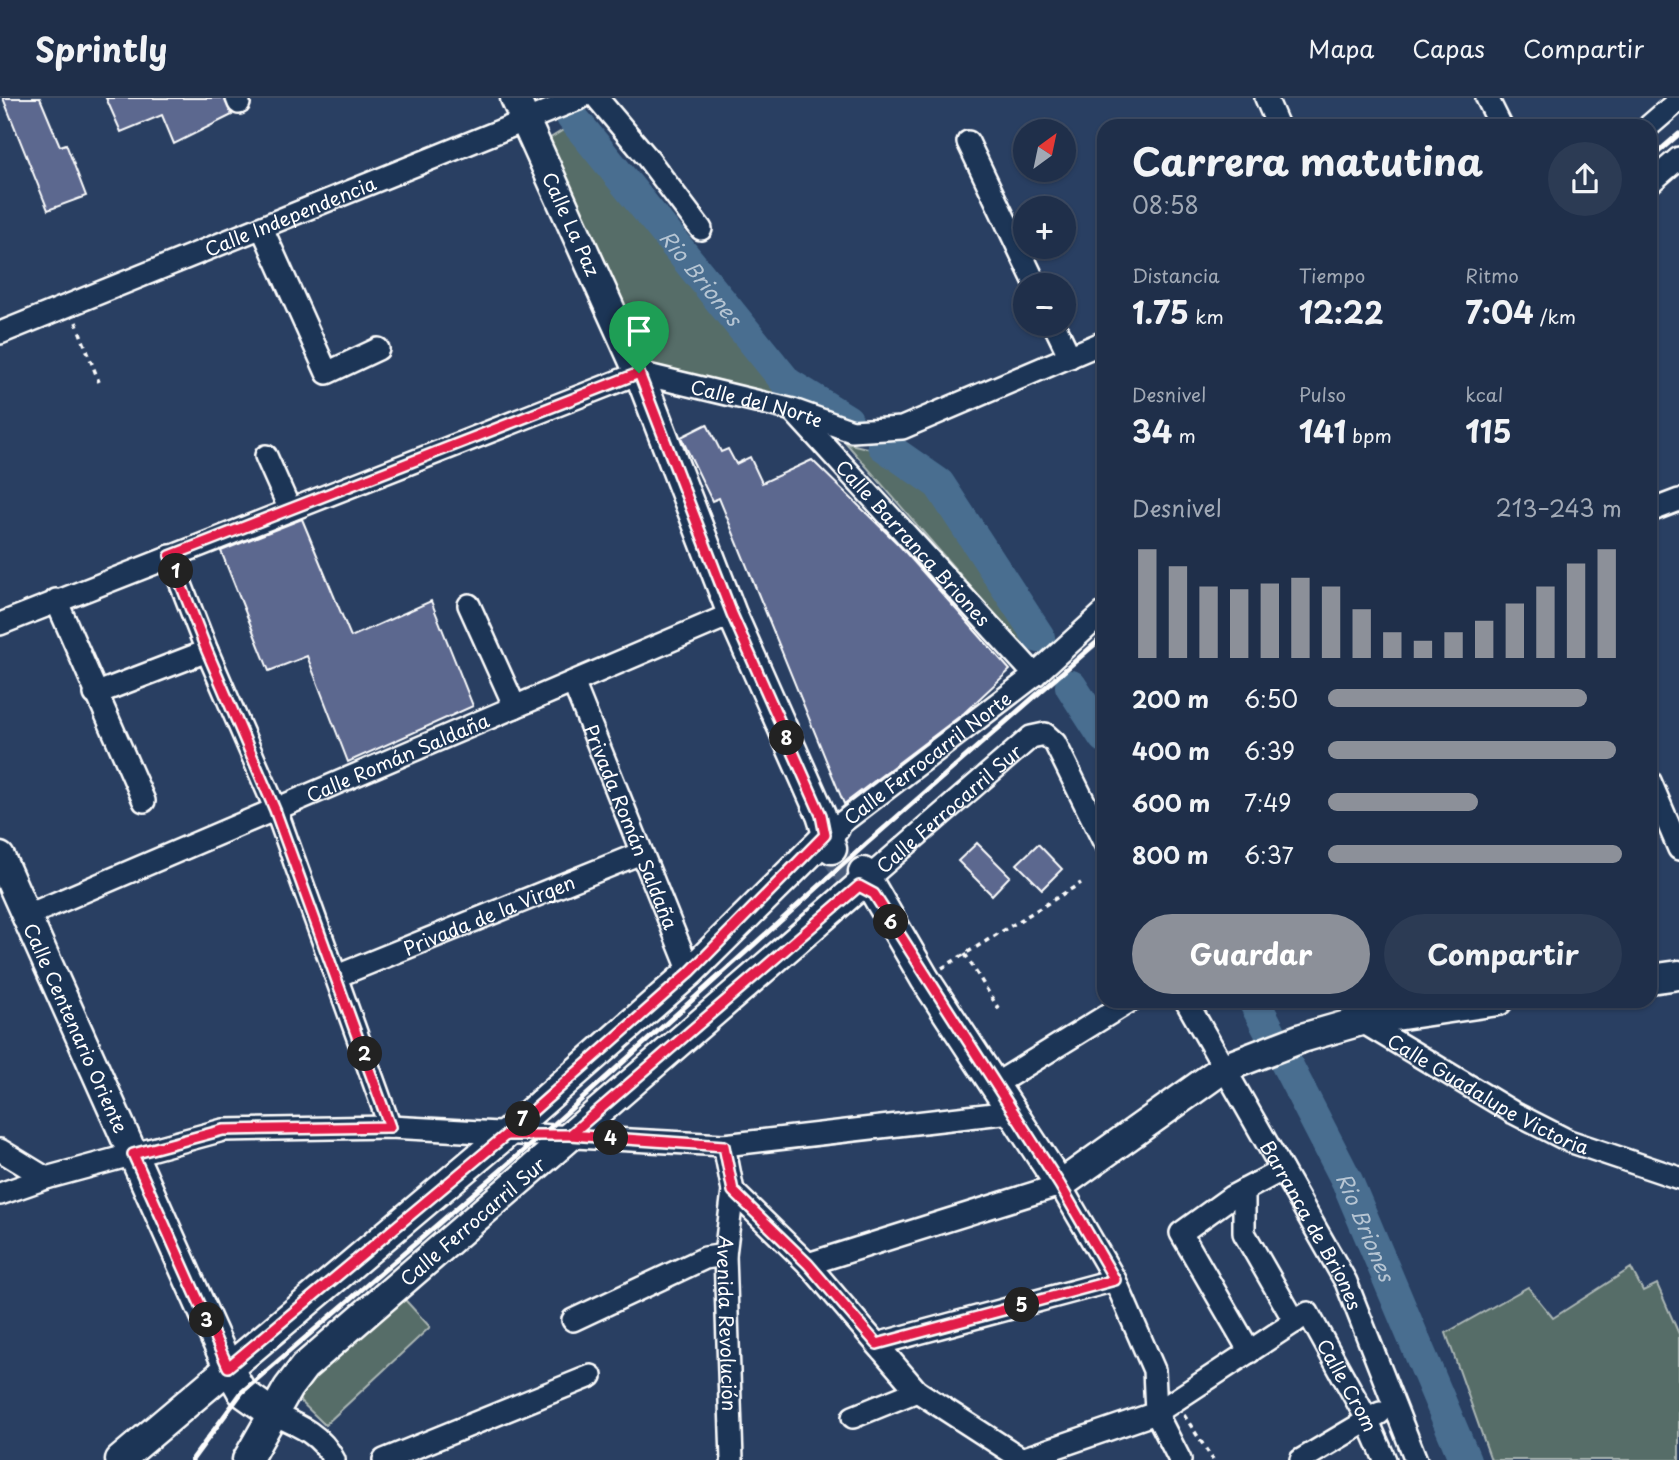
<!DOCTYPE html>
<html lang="es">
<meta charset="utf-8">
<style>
body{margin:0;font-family:"Playpen Sans",sans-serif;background:#2c3b54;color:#f1f3f6;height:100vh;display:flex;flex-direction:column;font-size:26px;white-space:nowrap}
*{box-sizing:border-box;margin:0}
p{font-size:23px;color:#a1a9b5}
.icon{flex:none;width:38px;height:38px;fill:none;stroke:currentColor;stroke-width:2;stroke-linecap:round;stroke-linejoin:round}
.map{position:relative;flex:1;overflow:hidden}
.side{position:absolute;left:1097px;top:21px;width:560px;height:889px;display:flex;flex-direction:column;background:#1f2f4a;border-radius:21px;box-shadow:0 2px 5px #0004,0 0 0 2px #3c4a62}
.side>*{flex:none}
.needle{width:46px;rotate:33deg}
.buttons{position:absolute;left:1013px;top:21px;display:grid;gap:14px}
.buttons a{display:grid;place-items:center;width:63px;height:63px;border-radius:50%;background:#1f2f4a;box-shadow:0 2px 5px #0004,0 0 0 2px #3c4a62;font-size:35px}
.pin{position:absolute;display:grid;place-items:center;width:60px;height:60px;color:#fff;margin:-72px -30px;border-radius:50% 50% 50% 0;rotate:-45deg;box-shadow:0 0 7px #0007}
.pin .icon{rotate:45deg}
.km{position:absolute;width:35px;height:35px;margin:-18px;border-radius:50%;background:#222;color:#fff;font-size:19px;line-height:35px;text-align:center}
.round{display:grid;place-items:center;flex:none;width:74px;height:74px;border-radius:37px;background:#2c3b54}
.summary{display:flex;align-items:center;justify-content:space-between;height:119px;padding:0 35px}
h1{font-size:38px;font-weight:700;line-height:52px}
.stats{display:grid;grid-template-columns:repeat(3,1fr);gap:10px;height:119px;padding:7px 35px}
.stats div{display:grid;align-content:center}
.stats b{font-size:30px;font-weight:700}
.stats small{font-size:19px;font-weight:400}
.stats p{font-size:19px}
.chart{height:196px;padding:14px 35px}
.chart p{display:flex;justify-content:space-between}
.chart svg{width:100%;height:126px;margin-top:7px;stroke:#8c9099;stroke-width:6}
.primary-button{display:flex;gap:14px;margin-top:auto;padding:14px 35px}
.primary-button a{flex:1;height:80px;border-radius:42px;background:#8c9099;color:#fff;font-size:28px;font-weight:700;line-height:80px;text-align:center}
.primary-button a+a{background:#2c3b54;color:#f1f3f6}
ul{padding:0 35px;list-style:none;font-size:23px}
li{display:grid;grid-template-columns:112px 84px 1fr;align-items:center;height:52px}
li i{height:18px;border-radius:9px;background:#8c9099}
header{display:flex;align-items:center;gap:42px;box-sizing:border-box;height:98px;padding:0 35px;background:#1f2f4a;border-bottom:2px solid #3c4a62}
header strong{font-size:33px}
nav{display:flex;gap:38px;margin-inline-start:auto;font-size:24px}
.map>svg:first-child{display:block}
.green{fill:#576d68;stroke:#abb6b4;stroke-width:2}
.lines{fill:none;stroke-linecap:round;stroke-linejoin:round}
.river{stroke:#486e90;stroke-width:32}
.building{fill:#5b678f;stroke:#fff;stroke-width:2}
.major-tunnel{stroke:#495c7a;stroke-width:28;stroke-dasharray:28 14;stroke-linecap:butt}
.minor-casing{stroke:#fff;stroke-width:26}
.major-casing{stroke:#fff;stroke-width:33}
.path{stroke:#fff;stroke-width:3.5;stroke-dasharray:5 5;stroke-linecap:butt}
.minor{stroke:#1d3557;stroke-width:21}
.major{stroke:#1d3557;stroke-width:28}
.rail{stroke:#fff;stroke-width:5}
.route-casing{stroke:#fff;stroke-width:14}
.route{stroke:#e11d48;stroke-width:9}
.labels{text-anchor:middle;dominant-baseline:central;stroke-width:6;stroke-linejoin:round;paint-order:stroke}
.street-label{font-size:19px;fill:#fff;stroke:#1d3557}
.water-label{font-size:21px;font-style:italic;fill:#b6c5d3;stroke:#1d3557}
</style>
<header>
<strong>Sprintly</strong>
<nav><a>Mapa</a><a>Capas</a><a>Compartir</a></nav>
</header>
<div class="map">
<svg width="1679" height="1362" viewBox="0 0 1679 1362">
<rect width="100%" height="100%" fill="#293f62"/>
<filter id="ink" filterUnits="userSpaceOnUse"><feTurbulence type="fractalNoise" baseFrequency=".0143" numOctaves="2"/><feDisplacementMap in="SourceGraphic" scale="14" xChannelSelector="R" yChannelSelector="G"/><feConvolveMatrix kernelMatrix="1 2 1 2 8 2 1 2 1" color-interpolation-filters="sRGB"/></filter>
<g filter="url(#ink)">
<g class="green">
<polygon points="576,24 787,285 798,302 645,266 549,41"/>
<polygon points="846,345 875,352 928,391 1031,538 1021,547"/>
<polygon points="1631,1170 1643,1193 1657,1186 1679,1236 1679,1362 1491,1362 1446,1235 1528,1189 1553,1220"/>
<polygon points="397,1193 430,1229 325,1327 290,1293"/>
</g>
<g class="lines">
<g class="river">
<path id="s1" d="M572,19l215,266 60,37"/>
<polyline points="883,347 939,386 1039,539"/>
<polyline points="1071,588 1104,639"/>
<path id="s2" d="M1254,903l93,180 118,279"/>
</g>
</g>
<g class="building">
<polygon points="3,0 40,0 60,48 66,46 86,98 48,112"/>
<polygon points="106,0 224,0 232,17 174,46 162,17 121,34"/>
<polygon points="707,326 721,354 728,351 736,366 750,359 762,385 812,362 898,446 1010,572 964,615 844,706 719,400 712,403 681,339"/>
<polygon points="302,421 351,539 431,503 473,608 348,664 307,558 269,573 221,453"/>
<polygon points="977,745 1010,778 992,797 958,763"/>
<polygon points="1038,746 1062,771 1042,791 1017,766"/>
</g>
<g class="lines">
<polyline class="major-tunnel" points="833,754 852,781"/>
<g class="minor-casing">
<g id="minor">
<polyline points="237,0 239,5"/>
<polyline points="597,0 646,58 701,131"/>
<polyline points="1266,0 1278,28"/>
<polyline points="1487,0 1501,28"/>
<polyline points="1649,28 1679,2"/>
<polyline points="968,44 1036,187"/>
<polyline points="1650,85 1679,60"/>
<polyline points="262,130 327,275 378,251"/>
<polyline points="1054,226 1070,259"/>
<path id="s3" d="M0,235l581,-235"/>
<path id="s4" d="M794,314l241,263"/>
<polyline points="266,358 290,412"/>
<polyline points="1650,413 1679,402"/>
<polyline points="170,458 207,553 276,712 390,1029"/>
<polyline points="56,502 144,703"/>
<polyline points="469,507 515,609"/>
<path id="s5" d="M0,526l639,-251 154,37 59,21 50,-3 202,-86"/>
<path id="s6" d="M573,584l117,290"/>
<polyline points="95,596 207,553"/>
<polyline points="1650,683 1679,751"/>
<path id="s7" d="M835,730l200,-153 69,-63"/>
<path id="s8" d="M867,781l164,-142 14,-3 10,9 49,99"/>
<path id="s9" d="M26,818l706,-302"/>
<path id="s10" d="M337,878l304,-123"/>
<path id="s11" d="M1186,903l160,281 70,178"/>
<path id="s12" d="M1361,923l153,92 55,28 110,37"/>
<polyline points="994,987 1130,903"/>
<path id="s13" d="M724,1047l9,46 -8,64 7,205"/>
<polyline points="0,1052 46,1080"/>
<polyline points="1244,1092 1244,1135 1295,1224"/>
<path id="s14" d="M733,1093l75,73 109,127 105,68 134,-46 152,-100 60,108 17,39"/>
<polyline points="0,1096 46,1080 223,1032 390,1029 724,1047 1011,1014"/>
<polyline points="808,1166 1060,1087 1115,1182 1154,1272 1156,1315 1180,1362"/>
<polyline points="573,1222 705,1160 725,1157"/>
<polyline points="877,1246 1115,1182"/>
<polyline points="1250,1254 1181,1135 1231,1099 1282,1072"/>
<path d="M273,1316c25,11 48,20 61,46"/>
<polyline points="853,1319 917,1293"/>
<polyline points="384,1362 591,1278"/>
<polyline points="1301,1362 1380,1315"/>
</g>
</g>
<g class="major-casing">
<g id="major">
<path id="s15" d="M515,0l124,275 93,241 89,201 11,34"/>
<path id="s16" d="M0,759l228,510 14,25 31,22"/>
<polyline points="863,774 925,881 1060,1087 1224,970 1302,940 1361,923 1498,903"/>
<polyline points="1650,881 1679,877"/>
<polyline points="120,1362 506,1036 690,874 835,730"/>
<path id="s17" d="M247,1362l41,-72 16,-21 563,-488"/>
</g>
</g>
<g class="path">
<polyline points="76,224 99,284"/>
<polyline points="965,856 1000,913"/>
<polyline points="942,870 1081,785"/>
<polyline points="1184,1317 1213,1362"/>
</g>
<use href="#minor" class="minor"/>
<use href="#major" class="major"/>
<g class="rail">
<polyline points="1650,61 1679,36"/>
<polyline points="192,1362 242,1294 543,1036 866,746 1104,538"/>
</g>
</g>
</g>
<g class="lines" filter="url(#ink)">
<g class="route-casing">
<polyline id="route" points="639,275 170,458 207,553 275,712 390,1029 223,1032 133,1056 228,1269 506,1037 570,1037 724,1048 733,1093 808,1166 877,1246 1115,1182 1060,1087 874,796 859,788 570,1037 506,1037 690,874 825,737 821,717 732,516 639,275"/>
</g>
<use href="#route" class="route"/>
</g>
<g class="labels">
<g class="street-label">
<text stroke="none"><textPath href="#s3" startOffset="313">Calle Independencia</textPath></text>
<text stroke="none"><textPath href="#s15" startOffset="138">Calle La Paz</textPath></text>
<text stroke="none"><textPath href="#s5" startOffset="808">Calle del Norte</textPath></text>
<text stroke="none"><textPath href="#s4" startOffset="177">Calle Barranca Briones</textPath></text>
<text stroke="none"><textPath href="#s9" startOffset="404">Calle Román Saldaña</textPath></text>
<text stroke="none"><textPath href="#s7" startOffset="116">Calle Ferrocarril Norte</textPath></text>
<text stroke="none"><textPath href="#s8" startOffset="108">Calle Ferrocarril Sur</textPath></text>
<text stroke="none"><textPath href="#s6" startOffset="156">Privada Román Saldaña</textPath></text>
<text stroke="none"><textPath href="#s10" startOffset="164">Privada de la Virgen</textPath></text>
<text stroke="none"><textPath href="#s16" startOffset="187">Calle Centenario Oriente</textPath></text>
<text stroke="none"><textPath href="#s12" startOffset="147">Calle Guadalupe Victoria</textPath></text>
<text stroke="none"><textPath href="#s17" startOffset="332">Calle Ferrocarril Sur</textPath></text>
<text stroke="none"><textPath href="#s11" startOffset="257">Barranca de Briones</textPath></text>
<text stroke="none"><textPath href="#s13" startOffset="180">Avenida Revolución</textPath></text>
<text stroke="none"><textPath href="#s14" startOffset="803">Calle Crom</textPath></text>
</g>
<g class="water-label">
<text stroke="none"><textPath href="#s1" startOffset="206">Rio Briones</textPath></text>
<text stroke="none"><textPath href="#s2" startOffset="252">Rio Briones</textPath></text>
</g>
</g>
</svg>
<div class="buttons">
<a><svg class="needle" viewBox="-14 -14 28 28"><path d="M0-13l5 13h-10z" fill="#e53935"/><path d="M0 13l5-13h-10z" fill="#a1a9b5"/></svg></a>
<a>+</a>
<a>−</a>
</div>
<div class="pin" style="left:639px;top:275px;background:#1e9e55"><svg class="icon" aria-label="arrive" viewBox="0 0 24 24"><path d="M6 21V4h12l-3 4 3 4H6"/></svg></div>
<b class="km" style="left:176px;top:473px">1</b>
<b class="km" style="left:365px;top:956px">2</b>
<b class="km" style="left:207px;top:1222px">3</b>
<b class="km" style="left:611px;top:1040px">4</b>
<b class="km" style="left:1022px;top:1207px">5</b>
<b class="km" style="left:891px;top:824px">6</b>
<b class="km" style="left:523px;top:1021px">7</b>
<b class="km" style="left:787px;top:640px">8</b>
<section class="side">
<div class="summary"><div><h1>Carrera matutina</h1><p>08:58</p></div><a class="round"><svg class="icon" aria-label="share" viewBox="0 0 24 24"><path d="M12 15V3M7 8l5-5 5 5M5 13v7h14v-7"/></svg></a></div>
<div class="stats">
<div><p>Distancia</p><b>1.75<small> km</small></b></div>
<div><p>Tiempo</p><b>12:22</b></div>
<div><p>Ritmo</p><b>7:04<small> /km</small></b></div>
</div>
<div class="stats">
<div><p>Desnivel</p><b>34<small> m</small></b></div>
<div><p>Pulso</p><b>141<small> bpm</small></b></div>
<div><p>kcal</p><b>115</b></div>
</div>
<div class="chart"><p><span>Desnivel</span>213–243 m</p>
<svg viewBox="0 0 160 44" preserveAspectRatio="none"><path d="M5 44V6M15 44V12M25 44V19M35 44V20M45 44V18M55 44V16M65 44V19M75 44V27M85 44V35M95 44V38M105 44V35M115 44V31M125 44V25M135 44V19M145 44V11M155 44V6"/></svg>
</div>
<ul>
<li><b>200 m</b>6:50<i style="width:88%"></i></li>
<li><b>400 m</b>6:39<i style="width:98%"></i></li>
<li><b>600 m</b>7:49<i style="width:51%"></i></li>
<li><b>800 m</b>6:37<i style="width:100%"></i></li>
</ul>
<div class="primary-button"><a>Guardar</a><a>Compartir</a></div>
</section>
</div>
